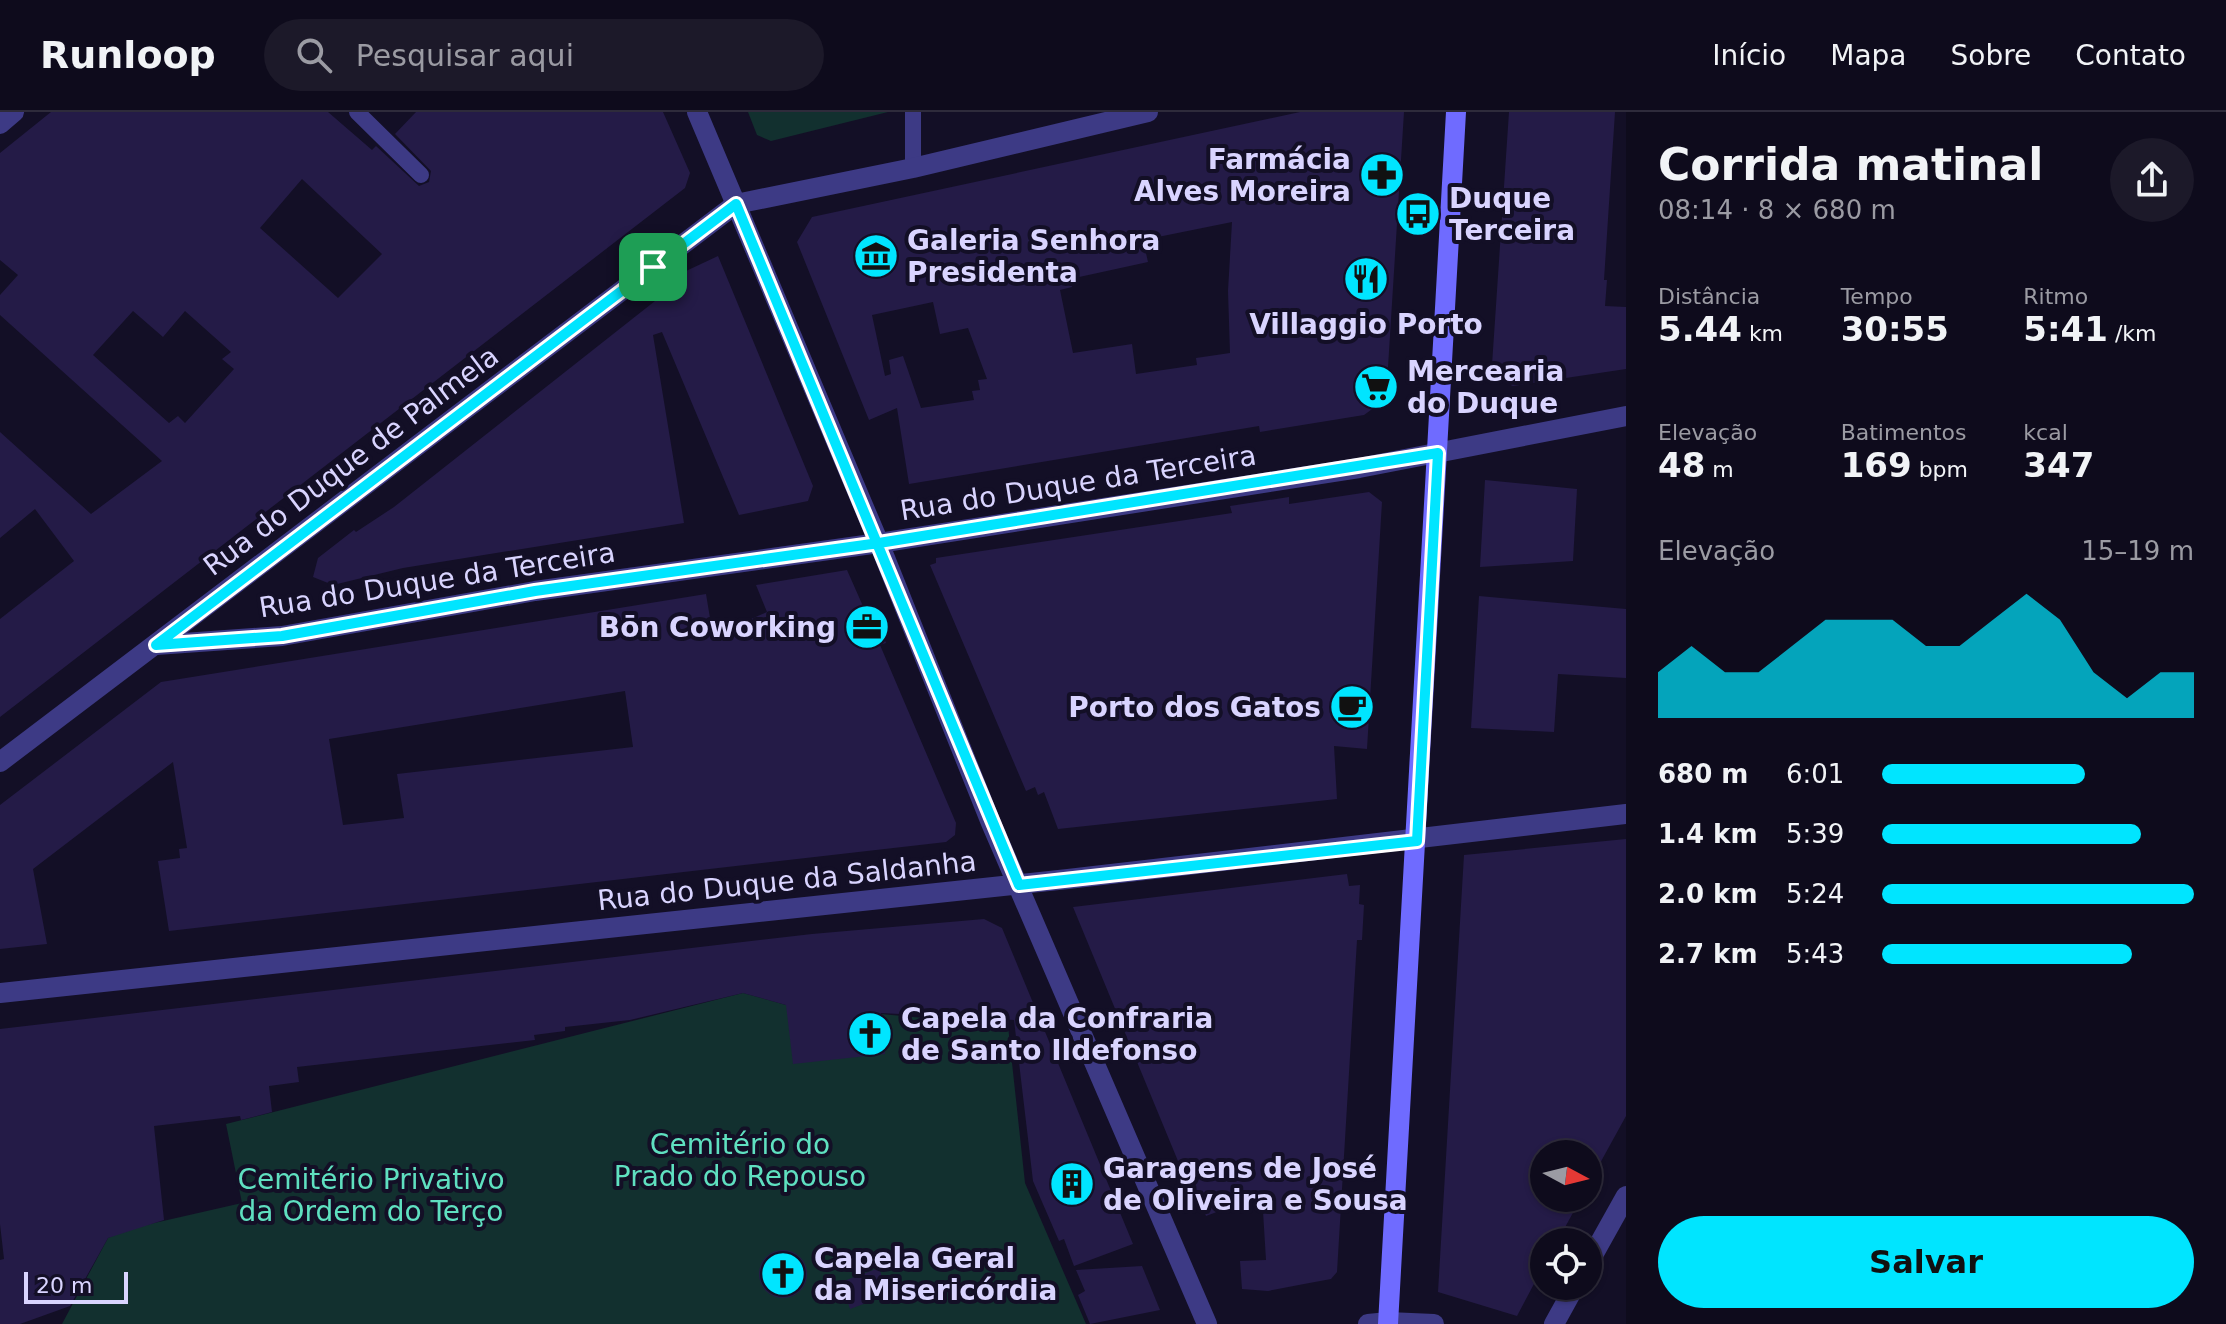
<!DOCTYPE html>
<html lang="pt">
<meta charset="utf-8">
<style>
body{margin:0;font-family:"DejaVu Sans",sans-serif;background:#1c1929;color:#f1f3f6;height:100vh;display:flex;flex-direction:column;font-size:30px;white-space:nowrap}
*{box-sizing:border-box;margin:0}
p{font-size:26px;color:#9b9ba3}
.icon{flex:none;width:44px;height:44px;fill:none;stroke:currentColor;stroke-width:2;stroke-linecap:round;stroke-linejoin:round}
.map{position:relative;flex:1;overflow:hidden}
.sheet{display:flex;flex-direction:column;background:#0e0b1c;width:600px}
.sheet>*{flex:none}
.needle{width:52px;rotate:97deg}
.tools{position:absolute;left:1530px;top:1028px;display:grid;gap:16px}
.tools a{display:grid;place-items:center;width:72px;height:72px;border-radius:50%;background:#0e0b1c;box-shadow:0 2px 6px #0004,0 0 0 2px #2e2b3b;font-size:40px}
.scale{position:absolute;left:24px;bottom:20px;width:104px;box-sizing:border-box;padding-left:8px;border:4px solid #d9d4ff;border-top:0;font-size:22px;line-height:28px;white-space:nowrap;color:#d9d4ff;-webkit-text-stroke:6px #130f26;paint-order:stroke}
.pin{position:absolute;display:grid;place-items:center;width:68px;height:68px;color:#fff;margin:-34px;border-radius:16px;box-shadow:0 4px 12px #0006}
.round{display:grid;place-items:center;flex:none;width:84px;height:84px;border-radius:42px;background:#1c1929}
.headline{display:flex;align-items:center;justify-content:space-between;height:136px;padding:0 32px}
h1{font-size:44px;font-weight:700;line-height:60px}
.stats{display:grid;grid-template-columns:repeat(3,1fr);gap:12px;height:136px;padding:8px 32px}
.stats div{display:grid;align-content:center}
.stats b{font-size:34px;font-weight:700}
.stats small{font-size:22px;font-weight:400}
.stats p{font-size:22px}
.chart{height:224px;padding:16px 32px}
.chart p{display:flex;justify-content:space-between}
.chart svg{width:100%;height:144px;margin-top:8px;fill:#00e5ff;opacity:.7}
.cta{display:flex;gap:16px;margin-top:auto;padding:16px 32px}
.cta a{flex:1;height:92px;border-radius:48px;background:#00e5ff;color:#111;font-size:32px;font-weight:700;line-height:92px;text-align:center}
ul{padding:0 32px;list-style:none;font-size:26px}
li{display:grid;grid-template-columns:128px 96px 1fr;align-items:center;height:60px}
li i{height:20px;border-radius:10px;background:#00e5ff}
header{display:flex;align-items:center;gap:48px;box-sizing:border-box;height:112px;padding:0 40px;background:#0e0b1c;border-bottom:2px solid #2e2b3b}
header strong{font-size:38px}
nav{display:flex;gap:44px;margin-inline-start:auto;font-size:28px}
.search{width:560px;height:72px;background:#1c1929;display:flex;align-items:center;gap:20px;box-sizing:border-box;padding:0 28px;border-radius:44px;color:#9b9ba3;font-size:30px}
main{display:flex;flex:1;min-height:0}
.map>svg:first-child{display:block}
.green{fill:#12302f}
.building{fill:#241b47;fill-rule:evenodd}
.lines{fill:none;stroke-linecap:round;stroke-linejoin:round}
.service{stroke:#3d3a85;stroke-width:16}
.pedestrian{stroke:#3d3a85;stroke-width:20}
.minor{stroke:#3d3a85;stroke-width:20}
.secondary{stroke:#6f6bff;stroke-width:20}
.route-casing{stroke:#fff;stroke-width:16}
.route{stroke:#00e5ff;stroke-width:10}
.labels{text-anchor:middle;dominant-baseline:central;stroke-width:8;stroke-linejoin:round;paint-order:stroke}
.poi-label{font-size:28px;font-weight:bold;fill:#d9d4ff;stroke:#130f26;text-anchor:start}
.street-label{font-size:28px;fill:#d9d4ff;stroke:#130f26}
.park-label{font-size:28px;fill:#5fe0c0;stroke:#130f26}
</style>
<header>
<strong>Runloop</strong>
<div class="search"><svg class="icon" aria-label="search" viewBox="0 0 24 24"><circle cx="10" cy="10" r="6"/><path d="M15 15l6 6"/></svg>Pesquisar aqui</div>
<nav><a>Início</a><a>Mapa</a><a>Sobre</a><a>Contato</a></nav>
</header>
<main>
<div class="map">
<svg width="1626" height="1212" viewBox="0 0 1626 1212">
<rect width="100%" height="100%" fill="#130f26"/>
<g class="green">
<polygon points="748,0 888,0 771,29 757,23"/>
<polygon points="743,881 786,893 1008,914 1025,1071 1086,1212 62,1212 108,1126 128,1117 242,1091 226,1012"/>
</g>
<g class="building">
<path d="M51,0h277l44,38 4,-4 43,40 10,-4 2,-11 -36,-37 21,-22h247l27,61 -5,15 -685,529v-98l74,-58 -39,-52 -35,29v-106l91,82 71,-53 -162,-146v-20l18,-20 -18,-15v-107zM302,67l80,75 -44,44 -78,-70zM133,199l30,26 22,-26 46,41 -9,7 12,10 -49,54 -7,-7 -9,7 -76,-68z"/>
<path d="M1300,0h104l-18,287 -22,16 -104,17 -1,-6 -350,58 -12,-76 -28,12 -72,-178 15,-25zM1232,110l-4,69 2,62 -34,5 1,7 -61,9 -4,-30 -59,9 -13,-63 12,-3 -2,-8 78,-17 -5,-22zM933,190l7,32 28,-6 19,51 -9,1 2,10 -8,1 2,9 -53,8 -18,-52 -14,4 2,14 -6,2 -13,-61z"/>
<polygon points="1509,0 1615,0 1604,168 1607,168 1605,194 1626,195 1626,257 1513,274 1495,267 1492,253"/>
<polygon points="718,144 813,374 808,389 739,403 662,220 653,223 684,411 403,456 333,473 313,465 318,446 354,418 356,420 394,395 674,174 671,170 686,159"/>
<polygon points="1485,368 1577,377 1573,449 1480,455"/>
<polygon points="1369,380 1382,390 1367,637 1334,634 1337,687 1058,717 1044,680 1038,683 1035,675 1026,679 930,453 936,451 936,446 1232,401 1230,394 1289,385 1289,392"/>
<path d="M847,458l19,43 6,-3 14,33 -6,2 76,178 -1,12 -9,7 -777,89 -11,-70 22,-3 -1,-9 8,-1 -14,-86 -140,107 14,75 -47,5v-144l161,-123 545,-88 7,42 54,-24 -11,-27zM625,579l8,56 -236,27 7,44 -61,7 -14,-86z"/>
<polygon points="1479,484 1626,497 1626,566 1558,562 1554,620 1471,616"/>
<polygon points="1626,727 1626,1004 1588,1073 1588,1042 1544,1042 1544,1086 1581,1086 1557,1130 1544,1130 1544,1153 1517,1204 1438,1180 1464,743"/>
<polygon points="1347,762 1349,774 1360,773 1359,792 1364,793 1362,828 1357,828 1337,1160 1331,1167 1304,1172 1268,1179 1242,1177 1240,1149 1266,1148 1262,1083 1206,1104 1202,1093 1197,1095 1073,795"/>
<polygon points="984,807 1002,816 1133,1132 1074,1154 1064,1127 1059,1129 1033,1069 1014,908 881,901 885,942 793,952 786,893 743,881 630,908 565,915 565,919 534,923 535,928 297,955 299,970 269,974 272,1000 241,1008 240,1004 154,1014 164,1108 108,1126 70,1194 20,1212 0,1212 0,1148 4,1147 0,1112 0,917 812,822"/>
<circle cx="783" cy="1162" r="24"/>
<polygon points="1142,1154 1160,1198 1090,1212 1078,1183 1085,1179 1076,1158"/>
<polygon points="879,1156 888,1183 850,1197 841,1170"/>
</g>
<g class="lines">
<g class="service">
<polyline points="357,0 421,63"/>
<polyline points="913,56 913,0"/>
</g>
<polyline class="pedestrian" points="1388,1210 1434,1212"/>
<g class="minor">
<polyline points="697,0 879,431 991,711 1207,1212"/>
<polyline points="0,12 14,0"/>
<polyline points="156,533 282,524 535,479 879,431 1359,356 1626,304"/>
<polyline points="0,650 736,92 913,56 1148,0"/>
<polyline points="0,881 1068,767 1626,702"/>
<polyline points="1588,1152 1626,1084"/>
<polyline points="1368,1212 1388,1210"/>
<polyline points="1554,1212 1575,1174"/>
</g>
<polyline class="secondary" points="1388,1212 1456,0"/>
</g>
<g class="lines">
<g class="route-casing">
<polyline id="route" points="653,155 736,92 1019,773 1417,729 1438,341 879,431 535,479 282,524 156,533 653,155"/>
</g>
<use href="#route" class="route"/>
</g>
<defs>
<g id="pharmacy-disc" transform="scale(2.3)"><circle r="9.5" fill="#00e5ff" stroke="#130f26"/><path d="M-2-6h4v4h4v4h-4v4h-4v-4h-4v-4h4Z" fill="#111"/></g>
<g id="bus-disc" transform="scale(2.3)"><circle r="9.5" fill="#00e5ff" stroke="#130f26"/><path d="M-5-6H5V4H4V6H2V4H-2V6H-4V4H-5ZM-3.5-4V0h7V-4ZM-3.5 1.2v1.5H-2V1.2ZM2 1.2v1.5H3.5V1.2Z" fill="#111"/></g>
<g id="museum-disc" transform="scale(2.3)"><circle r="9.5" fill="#00e5ff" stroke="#130f26"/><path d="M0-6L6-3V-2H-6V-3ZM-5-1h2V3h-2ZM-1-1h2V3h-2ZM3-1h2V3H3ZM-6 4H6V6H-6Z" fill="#111"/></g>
<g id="restaurant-disc" transform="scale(2.3)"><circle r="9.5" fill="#00e5ff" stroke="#130f26"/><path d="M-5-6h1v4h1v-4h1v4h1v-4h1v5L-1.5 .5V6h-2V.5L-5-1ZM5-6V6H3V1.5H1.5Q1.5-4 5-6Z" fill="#111"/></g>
<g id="supermarket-disc" transform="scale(2.3)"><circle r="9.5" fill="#00e5ff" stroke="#130f26"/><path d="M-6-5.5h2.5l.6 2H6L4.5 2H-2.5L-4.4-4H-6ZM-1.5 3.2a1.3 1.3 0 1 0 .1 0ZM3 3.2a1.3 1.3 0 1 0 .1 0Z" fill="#111"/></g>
<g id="office-disc" transform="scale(2.3)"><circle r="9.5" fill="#00e5ff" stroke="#130f26"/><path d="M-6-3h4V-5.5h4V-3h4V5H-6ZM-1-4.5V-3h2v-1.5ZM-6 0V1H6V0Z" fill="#111"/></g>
<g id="cafe-disc" transform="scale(2.3)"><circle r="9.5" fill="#00e5ff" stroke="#130f26"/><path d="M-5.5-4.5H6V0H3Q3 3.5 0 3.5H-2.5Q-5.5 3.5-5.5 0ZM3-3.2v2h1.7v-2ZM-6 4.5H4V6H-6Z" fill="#111"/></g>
<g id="church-disc" transform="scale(2.3)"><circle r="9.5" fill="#00e5ff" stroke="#130f26"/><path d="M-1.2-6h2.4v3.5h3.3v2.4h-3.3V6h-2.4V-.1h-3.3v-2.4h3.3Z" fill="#111"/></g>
<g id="building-disc" transform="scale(2.3)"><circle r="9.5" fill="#00e5ff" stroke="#130f26"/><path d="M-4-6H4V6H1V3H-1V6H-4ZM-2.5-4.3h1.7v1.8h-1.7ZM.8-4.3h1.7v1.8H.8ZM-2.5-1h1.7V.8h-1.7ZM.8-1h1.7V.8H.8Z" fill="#111"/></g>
</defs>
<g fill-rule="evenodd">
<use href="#pharmacy-disc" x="1382" y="63"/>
<use href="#bus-disc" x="1418" y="102"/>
<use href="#museum-disc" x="876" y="144"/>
<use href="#restaurant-disc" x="1366" y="167"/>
<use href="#supermarket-disc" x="1376" y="275"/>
<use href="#office-disc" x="867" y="515"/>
<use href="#cafe-disc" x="1352" y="595"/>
<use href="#church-disc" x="870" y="922"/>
<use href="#building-disc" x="1072" y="1072"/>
<use href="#church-disc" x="783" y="1162"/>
</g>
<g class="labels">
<g class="poi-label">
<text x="1351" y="47" text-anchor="end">Farmácia<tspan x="1351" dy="32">Alves Moreira</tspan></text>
<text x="1449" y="86">Duque<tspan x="1449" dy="32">Terceira</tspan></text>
<text x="907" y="128">Galeria Senhora<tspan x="907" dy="32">Presidenta</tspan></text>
<text x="1366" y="212" text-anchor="middle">Villaggio Porto</text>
<text x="1407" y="259">Mercearia<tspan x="1407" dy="32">do Duque</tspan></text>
<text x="836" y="515" text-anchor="end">Bōn Coworking</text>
<text x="1321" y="595" text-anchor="end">Porto dos Gatos</text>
<text x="901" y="906">Capela da Confraria<tspan x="901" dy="32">de Santo Ildefonso</tspan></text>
<text x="1103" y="1056">Garagens de José<tspan x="1103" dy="32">de Oliveira e Sousa</tspan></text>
<text x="814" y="1146">Capela Geral<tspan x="814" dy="32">da Misericórdia</tspan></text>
</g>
<g class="street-label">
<text transform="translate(351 349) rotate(-37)">Rua do Duque de Palmela</text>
<text transform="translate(1078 371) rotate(-9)">Rua do Duque da Terceira</text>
<text transform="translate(437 468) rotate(-9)">Rua do Duque da Terceira</text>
<text transform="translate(787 769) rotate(-6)">Rua do Duque da Saldanha</text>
</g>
<g class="park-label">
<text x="740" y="1032">Cemitério do<tspan x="740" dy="32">Prado do Repouso</tspan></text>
<text x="371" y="1067">Cemitério Privativo<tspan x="371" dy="32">da Ordem do Terço</tspan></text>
</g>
</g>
</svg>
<div class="tools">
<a><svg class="needle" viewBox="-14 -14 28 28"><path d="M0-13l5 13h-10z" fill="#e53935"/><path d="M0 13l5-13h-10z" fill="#9b9ba3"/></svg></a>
<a><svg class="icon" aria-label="locate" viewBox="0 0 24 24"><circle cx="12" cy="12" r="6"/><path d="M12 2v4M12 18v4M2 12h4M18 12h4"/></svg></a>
</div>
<div class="scale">20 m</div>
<div class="pin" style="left:653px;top:155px;background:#1e9e55"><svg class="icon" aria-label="arrive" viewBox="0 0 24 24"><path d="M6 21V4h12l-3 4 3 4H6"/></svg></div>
</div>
<section class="sheet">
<div class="headline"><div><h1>Corrida matinal</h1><p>08:14 · 8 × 680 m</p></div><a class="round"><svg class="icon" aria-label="share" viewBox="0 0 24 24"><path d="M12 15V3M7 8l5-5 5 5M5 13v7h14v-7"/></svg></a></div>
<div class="stats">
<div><p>Distância</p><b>5.44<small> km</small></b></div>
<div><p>Tempo</p><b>30:55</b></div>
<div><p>Ritmo</p><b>5:41<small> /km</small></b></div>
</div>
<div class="stats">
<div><p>Elevação</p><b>48<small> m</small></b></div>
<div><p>Batimentos</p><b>169<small> bpm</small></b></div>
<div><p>kcal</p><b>347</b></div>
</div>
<div class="chart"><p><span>Elevação</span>15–19 m</p>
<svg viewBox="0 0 160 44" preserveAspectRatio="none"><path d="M0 44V30L10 22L20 30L30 30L40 22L50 14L60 14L70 14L80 22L90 22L100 14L110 6L120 14L130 30L140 38L150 30L160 30V44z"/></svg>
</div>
<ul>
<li><b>680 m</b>6:01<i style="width:65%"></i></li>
<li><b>1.4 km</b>5:39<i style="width:83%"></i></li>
<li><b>2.0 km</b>5:24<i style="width:100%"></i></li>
<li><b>2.7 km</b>5:43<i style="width:80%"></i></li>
</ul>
<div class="cta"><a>Salvar</a></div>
</section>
</main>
